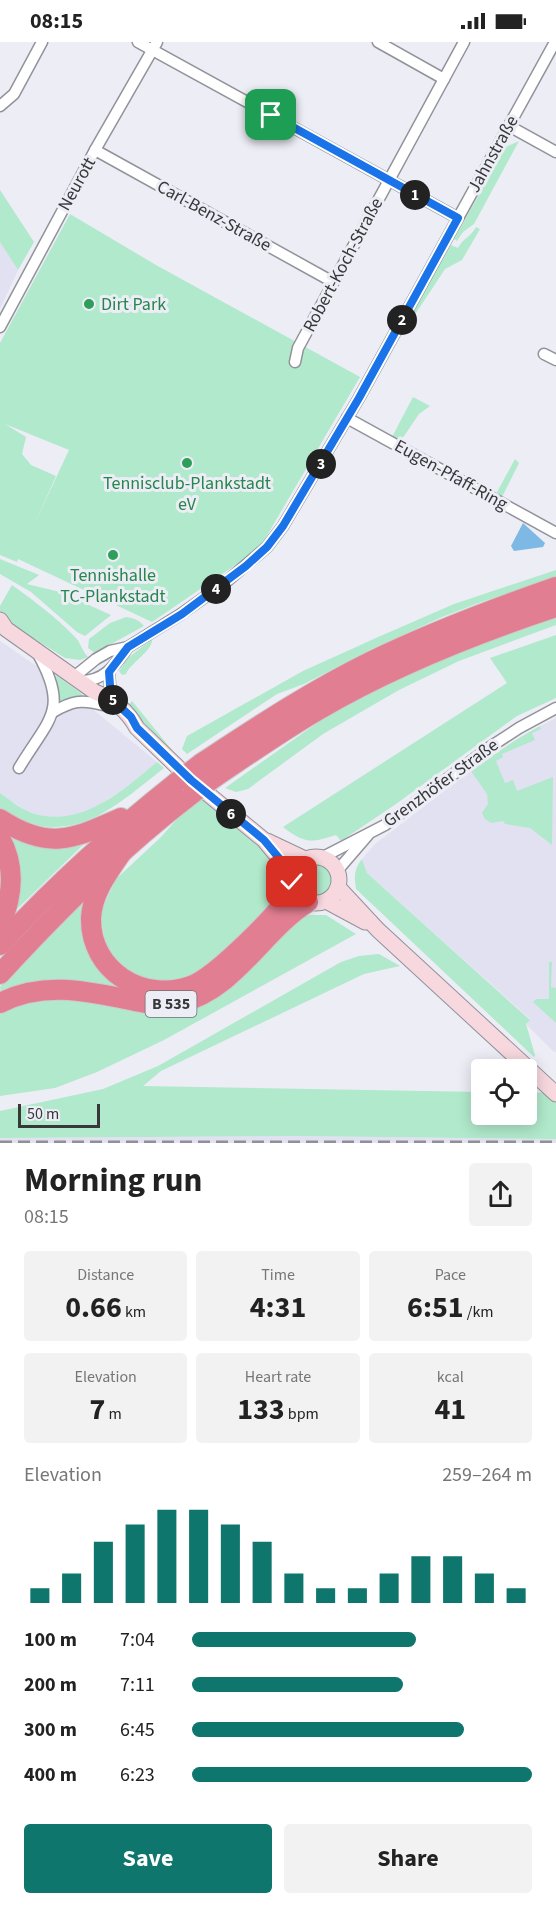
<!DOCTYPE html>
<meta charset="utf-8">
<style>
body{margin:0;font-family:"Source Sans 3",sans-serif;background:#f2f2f2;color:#222;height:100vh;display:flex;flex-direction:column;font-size:22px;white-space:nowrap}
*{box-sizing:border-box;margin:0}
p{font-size:20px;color:#767676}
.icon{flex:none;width:33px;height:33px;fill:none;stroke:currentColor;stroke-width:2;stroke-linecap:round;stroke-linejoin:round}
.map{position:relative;height:1101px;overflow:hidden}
.details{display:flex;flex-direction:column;background:#fff;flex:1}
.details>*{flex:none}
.tools{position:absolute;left:471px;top:1017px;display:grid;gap:12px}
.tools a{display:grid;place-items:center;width:66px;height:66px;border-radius:6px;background:#fff;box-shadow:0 3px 15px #0003;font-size:30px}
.scale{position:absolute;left:18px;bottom:15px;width:82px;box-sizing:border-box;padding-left:6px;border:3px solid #38383b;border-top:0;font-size:16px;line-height:21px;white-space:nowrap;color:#38383b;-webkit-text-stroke:4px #ededf6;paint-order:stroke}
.pin{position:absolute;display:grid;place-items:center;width:51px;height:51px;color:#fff;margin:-26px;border-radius:12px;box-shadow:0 3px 9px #0006}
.km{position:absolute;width:30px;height:30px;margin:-15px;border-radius:50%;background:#222;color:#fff;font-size:16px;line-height:30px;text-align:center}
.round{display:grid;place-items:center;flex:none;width:63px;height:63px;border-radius:6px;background:#f2f2f2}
.head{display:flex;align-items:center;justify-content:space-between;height:102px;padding:0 24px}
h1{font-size:33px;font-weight:700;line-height:45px}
.figures{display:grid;grid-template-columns:repeat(3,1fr);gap:9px;height:102px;padding:6px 24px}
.figures div{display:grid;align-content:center;border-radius:6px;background:#f2f2f2;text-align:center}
.figures b{font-size:30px;font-weight:700}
.figures small{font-size:16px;font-weight:400}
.figures p{font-size:16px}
.chart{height:168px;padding:12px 24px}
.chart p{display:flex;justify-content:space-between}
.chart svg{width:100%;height:108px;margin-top:6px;stroke:#0f766e;stroke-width:6}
.button{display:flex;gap:12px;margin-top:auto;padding:12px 24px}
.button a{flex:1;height:69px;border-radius:6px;background:#0f766e;color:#fff;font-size:24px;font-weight:700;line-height:69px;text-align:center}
.button a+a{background:#f2f2f2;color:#222}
ul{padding:0 24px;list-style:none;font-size:20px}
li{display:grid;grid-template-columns:96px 72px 1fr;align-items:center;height:45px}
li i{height:15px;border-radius:8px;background:#0f766e}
.status{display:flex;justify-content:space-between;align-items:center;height:42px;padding:0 30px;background:#fff;direction:ltr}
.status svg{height:16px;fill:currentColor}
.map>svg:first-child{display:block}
.built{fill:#e1e1f1}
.green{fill:#b1e9cc;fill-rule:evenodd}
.water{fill:#7eb8e4}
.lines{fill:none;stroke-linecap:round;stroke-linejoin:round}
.street-casing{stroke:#92929b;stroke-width:13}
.secondary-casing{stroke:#92929b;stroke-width:17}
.highway-casing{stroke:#cbcbcc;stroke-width:22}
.street{stroke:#fff;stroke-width:10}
.secondary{stroke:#f6d8de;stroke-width:15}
.highway{stroke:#e27e92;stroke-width:20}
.rail{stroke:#909096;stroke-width:3;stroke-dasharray:12 6;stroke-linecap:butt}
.highway-bridge-casing{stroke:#cbcbcc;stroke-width:22;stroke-linecap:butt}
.highway-bridge{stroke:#e27e92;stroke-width:20}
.route-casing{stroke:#fff;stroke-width:12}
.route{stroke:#1a73e8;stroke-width:8}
.leisure-dot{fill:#2e9e5b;stroke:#ededf6;stroke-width:2}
.labels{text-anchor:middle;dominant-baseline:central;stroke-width:6;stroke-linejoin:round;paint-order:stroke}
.shield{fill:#ededf6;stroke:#6e6e73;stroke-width:1.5}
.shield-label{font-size:16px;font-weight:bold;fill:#38383b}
.street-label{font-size:18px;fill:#38383b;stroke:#ededf6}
.leisure-label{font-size:18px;fill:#27864d;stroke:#ededf6}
</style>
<div class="status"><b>08:15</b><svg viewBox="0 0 49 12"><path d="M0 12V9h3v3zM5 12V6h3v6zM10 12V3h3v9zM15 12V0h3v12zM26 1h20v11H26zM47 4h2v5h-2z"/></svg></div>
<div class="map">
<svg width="556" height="1101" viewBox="0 0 556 1101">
<rect width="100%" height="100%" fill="#ededf6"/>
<g class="built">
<polygon points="0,200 18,228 0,267"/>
<polygon points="0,599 57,638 157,720 129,743 99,763 82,771 69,775 46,775 26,769 0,751"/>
<polygon points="556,676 556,1010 554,1010 526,982 530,977 367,831 362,817 375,802 485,718 529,690"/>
<polygon points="293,1094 556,1097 556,1101 0,1101 0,1096"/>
</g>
<g class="green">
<polygon points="519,99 474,182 463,190 457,199 454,197 506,105"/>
<polygon points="0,148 34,200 18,228 0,200"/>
<path d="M70,172l86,51 204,112 -101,172 -107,73 -134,-63 -1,3 -17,-7v-212zM5,382l64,26 -35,75 22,-49 -25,-11 -9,-11 4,-17z"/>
<path d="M476,185l4,2 -18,31 -17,9 -29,44 -4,-2 39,-66 7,3c5,-10 13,-11 18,-21z"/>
<polygon points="413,355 430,364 419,372 400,400 392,395"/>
<polygon points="515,417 519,421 502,455 496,452"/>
<polygon points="0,517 39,533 27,542 60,550 111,573 85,594 77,590 31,550 0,532"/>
<polygon points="556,528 556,536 481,560 442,575 372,607 304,642 277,652 187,712 182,707 187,694 303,629 376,596 454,562"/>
<path d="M12,543c22,16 44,32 63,52 6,6 7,14 13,20l-8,3 -15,-2 -65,-41v-11z"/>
<polygon points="556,571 556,583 459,619 399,648 323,692 248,747 236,750 225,746 361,650"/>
<path d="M126,575c8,1 13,3 18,9l-49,27 -7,-5 1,-9 21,-16z"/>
<path d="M556,593v63l-39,18 -121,88 -55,37 -5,-6c-25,8 -31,9 -53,-8l224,-144 -17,-25z"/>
<path d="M152,597c1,12 -21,23 -26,35l-4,1 -3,-4 9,-13z"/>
<polygon points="56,633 82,652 82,654 58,664 59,655"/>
<polygon points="132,659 176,713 175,714 130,666 127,665"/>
<polygon points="540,684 541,687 532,691 535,698 502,712 503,715 496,719 505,741 513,738 517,749 553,735 552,803 530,786 505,782 503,779 491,781 485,777 482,771 488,762 487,752 471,729 514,699"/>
<path d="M157,720l7,6c-52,41 -97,85 -164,40v-15c9,6 18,14 27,18 50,21 94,-19 130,-49z"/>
<polygon points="197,755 204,756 224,776 265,808 286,834 286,842 281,858 210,922 190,935 158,941 131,935 109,911 104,894 101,876 103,865 116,837 160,796"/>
<polygon points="0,786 87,799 13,871"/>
<path d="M362,817l5,14 163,147 -4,4 9,31 -1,2 -178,-168c-2,-12 -2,-20 6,-30z"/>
<circle cx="316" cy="837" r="16"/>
<polygon points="91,848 88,870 114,935 203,945 1,952 0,945 6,936"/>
<polygon points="310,873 326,873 356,892 164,998 97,1030 55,1046 0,1054 0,969 17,962 45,956 71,957 145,968 244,933 274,904 296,877"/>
<polygon points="379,912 400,924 364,932 161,1029 143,1044 481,1050 482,1072 526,1072 527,1050 547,1051 556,1059 556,1097 293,1094 0,1096 0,1069 103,1047 158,1024 341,920 359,914"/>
<polygon points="549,920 552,920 551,945 556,946 556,981 533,960 536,957 549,957"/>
</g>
<polygon class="water" points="523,481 545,501 543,505 514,509 511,504"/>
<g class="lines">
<g class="street-casing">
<g id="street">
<polyline points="138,0 458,176"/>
<polyline points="378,0 444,37"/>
<polyline points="0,64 14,52 42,0"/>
<polyline points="509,84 556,110"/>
<polyline points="95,108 333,240"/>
<polyline points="0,285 95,108 157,0"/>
<polyline points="544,312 556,318"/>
<polyline points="295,320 298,306 464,0"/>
<polyline points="347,376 556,491"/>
<polyline points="109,630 111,656"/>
<polyline points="75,634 96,617 110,609 128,605 181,572 226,540 267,505 283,484 359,356 555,0"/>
<path d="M81,639c24,0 34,-16 47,-34"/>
<path d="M53,670c19,-11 28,-13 50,-7"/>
<path d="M19,726c29,-49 51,-57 19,-114"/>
<polyline points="321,816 385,783 490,705 519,686 556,666"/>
<polyline points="337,829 368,793"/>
</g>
</g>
<g class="secondary-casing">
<g id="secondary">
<path d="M0,578l6,9 89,63c19,7 32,18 42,36l54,52 73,60 29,35"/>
<polyline points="267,799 305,817"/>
<circle cx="316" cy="838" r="23"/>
<polyline points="338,845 378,888 556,1052"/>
<polyline points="326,859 365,880"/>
</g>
</g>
<g class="highway-casing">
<g id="highway">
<path d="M202,721c55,-36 109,-72 168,-101 60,-29 123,-53 186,-75"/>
<path d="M215,735c34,-23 67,-46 103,-67 74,-43 156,-76 238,-103"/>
<path d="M0,777c49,32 73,20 121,-1"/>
<path d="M0,796c16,29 13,58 0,88"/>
<path d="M122,810c-13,19 -30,41 -31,66 -1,53 52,85 100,68 25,-9 89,-74 103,-97"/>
<path d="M0,903c55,-60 114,-113 177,-163"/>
<path d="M0,932c60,-65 122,-127 193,-181"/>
<path d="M0,961c43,-22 86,-12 130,-3 16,3 33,7 50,3 56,-14 82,-72 128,-101"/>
</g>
</g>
<use href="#street" class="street"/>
<use href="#secondary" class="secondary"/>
<use href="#highway" class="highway"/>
<polyline class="rail" points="0,1100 556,1100"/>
<g class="highway-bridge-casing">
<g id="highway-bridge">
<polyline points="177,740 202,721"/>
<polyline points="193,751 215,735"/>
</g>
</g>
<use href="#highway-bridge" class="highway-bridge"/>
</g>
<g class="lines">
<g class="route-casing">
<polyline id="route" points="271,73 458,176 359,356 283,484 267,505 246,524 182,572 128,605 109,630 111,656 131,675 137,686 191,738 264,798 293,833 292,840"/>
</g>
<use href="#route" class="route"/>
</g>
<g class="leisure-dot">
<circle cx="89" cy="262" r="6"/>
<circle cx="187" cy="421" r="6"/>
<circle cx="113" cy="513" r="6"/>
</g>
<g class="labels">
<rect class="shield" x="145.5" y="949" width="51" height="26" rx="4.5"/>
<g class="shield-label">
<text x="171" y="962">B 535</text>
</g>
<g class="street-label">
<text transform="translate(493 112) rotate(-61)">Jahnstraße</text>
<text transform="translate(77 142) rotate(-61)">Neurott</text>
<text transform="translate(214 174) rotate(29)">Carl-Benz-Straße</text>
<text transform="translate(343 223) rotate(-62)">Robert-Koch-Straße</text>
<text transform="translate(451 433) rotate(29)">Eugen-Pfaff-Ring</text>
<text transform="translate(441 741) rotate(-36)">Grenzhöfer Straße</text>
</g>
<g class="leisure-label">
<text x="101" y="262" text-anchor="start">Dirt Park</text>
<text x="187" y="441">Tennisclub-Plankstadt<tspan x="187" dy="21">eV</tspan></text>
<text x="113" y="533">Tennishalle<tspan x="113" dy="21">TC-Plankstadt</tspan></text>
</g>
</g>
</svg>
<div class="tools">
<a><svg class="icon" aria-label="locate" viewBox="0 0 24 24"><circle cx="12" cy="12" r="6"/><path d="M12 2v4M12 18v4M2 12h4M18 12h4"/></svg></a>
</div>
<div class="scale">50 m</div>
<div class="pin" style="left:271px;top:73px;background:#1e9e55"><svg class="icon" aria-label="arrive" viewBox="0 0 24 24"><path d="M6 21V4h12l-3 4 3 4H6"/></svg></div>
<div class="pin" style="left:292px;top:840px;background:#d93025"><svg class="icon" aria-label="check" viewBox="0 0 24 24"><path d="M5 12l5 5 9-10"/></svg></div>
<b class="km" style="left:415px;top:153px">1</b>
<b class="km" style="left:402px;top:278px">2</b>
<b class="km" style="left:321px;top:422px">3</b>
<b class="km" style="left:216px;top:547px">4</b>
<b class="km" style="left:113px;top:658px">5</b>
<b class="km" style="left:231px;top:772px">6</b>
</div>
<section class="details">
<div class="head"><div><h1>Morning run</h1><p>08:15</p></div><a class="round"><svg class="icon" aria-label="share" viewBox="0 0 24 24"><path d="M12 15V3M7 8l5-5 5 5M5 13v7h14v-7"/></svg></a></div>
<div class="figures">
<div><p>Distance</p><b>0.66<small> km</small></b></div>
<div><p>Time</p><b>4:31</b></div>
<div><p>Pace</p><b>6:51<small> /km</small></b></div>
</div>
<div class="figures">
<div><p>Elevation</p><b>7<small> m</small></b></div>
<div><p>Heart rate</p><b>133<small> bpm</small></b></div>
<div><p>kcal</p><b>41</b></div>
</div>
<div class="chart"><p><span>Elevation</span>259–264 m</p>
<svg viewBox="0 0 160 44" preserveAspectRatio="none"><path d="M5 44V38M15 44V32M25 44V19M35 44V12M45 44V6M55 44V6M65 44V12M75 44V19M85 44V32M95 44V38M105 44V38M115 44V32M125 44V25M135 44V25M145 44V32M155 44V38"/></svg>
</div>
<ul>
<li><b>100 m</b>7:04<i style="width:66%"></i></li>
<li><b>200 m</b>7:11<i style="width:62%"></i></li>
<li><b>300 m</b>6:45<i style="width:80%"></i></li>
<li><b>400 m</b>6:23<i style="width:100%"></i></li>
</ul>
<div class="button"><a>Save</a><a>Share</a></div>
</section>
